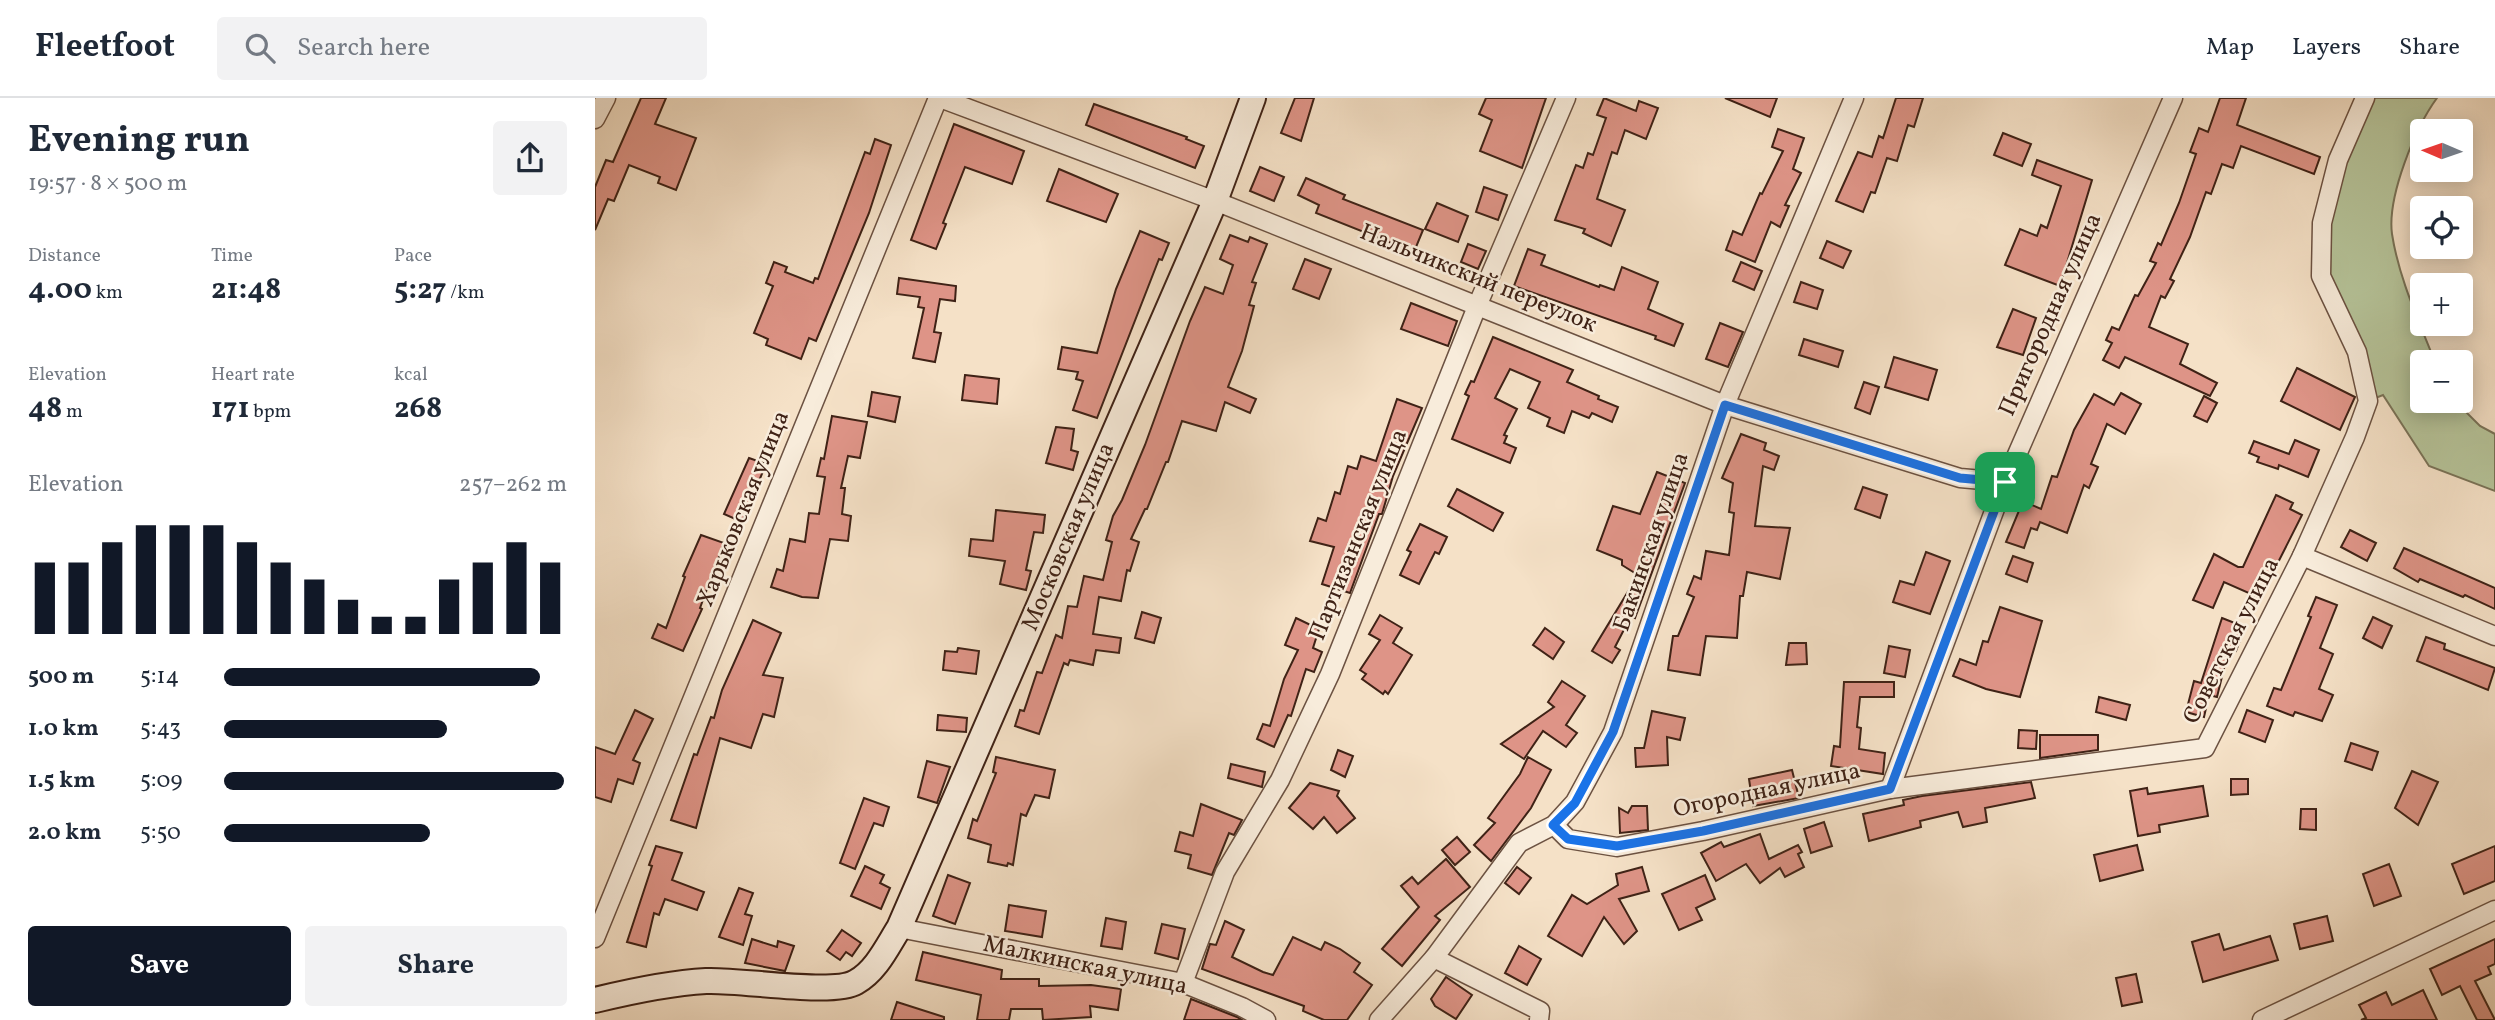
<!DOCTYPE html>
<meta charset="utf-8">
<style>
body{margin:0;font-family:Vollkorn,serif;background:#f2f2f3;color:#1f2937;height:100vh;display:flex;flex-direction:column;font-size:26px;white-space:nowrap}
*{box-sizing:border-box;margin:0}
p{font-size:23px;color:#747a83}
.icon{flex:none;width:38px;height:38px;fill:none;stroke:currentColor;stroke-width:2;stroke-linecap:round;stroke-linejoin:round}
.map{position:relative;flex:1;overflow:hidden}
.sheet{display:flex;flex-direction:column;background:#fff;width:595px}
.sheet>*{flex:none}
.needle{width:46px;rotate:272deg}
.tools{position:absolute;left:1815px;top:21px;display:grid;gap:14px}
.tools a{display:grid;place-items:center;width:63px;height:63px;border-radius:7px;background:#fff;box-shadow:0 4px 18px #0003;font-size:35px}
.pin{position:absolute;display:grid;place-items:center;width:60px;height:60px;color:#fff;margin:-30px;border-radius:14px;box-shadow:0 4px 10px #0006}
.round{display:grid;place-items:center;flex:none;width:74px;height:74px;border-radius:7px;background:#f2f2f3}
.headline{display:flex;align-items:center;justify-content:space-between;height:119px;padding:0 28px}
h1{font-size:38px;font-weight:700;line-height:52px}
.metrics{display:grid;grid-template-columns:repeat(3,1fr);gap:10px;height:119px;padding:7px 28px}
.metrics div{display:grid;align-content:center}
.metrics b{font-size:30px;font-weight:700}
.metrics small{font-size:19px;font-weight:400}
.metrics p{font-size:19px}
.chart{height:196px;padding:14px 28px}
.chart p{display:flex;justify-content:space-between}
.chart svg{width:100%;height:126px;margin-top:7px;stroke:#111827;stroke-width:6}
.action{display:flex;gap:14px;margin-top:auto;padding:14px 28px}
.action a{flex:1;height:80px;border-radius:7px;background:#111827;color:#fff;font-size:28px;font-weight:700;line-height:80px;text-align:center}
.action a+a{background:#f2f2f3;color:#1f2937}
ul{padding:0 28px;list-style:none;font-size:23px}
li{display:grid;grid-template-columns:112px 84px 1fr;align-items:center;height:52px}
li i{height:18px;border-radius:9px;background:#111827}
header{display:flex;align-items:center;gap:42px;box-sizing:border-box;height:98px;padding:0 35px;background:#fff;border-bottom:2px solid #e0e1e3}
header strong{font-size:33px}
nav{display:flex;gap:38px;margin-inline-start:auto;font-size:24px}
.search{width:490px;height:63px;background:#f2f2f3;display:flex;align-items:center;gap:18px;box-sizing:border-box;padding:0 24px;border-radius:7px;color:#747a83;font-size:26px}
main{display:flex;flex:1;min-height:0}
.map>svg:first-child{display:block}
.green{fill:#b6c49a;stroke:#7a7358;stroke-width:2}
.building{fill:#de9487;stroke:#3f2216;stroke-width:2}
.lines{fill:none;stroke-linecap:round;stroke-linejoin:round}
.street-casing{stroke:#6c5242;stroke-width:21}
.secondary-casing{stroke:#3f2216;stroke-width:28}
.street{stroke:#f8ecdb;stroke-width:18}
.secondary{stroke:#f8ecdb;stroke-width:24}
.route-casing{stroke:#fff;stroke-width:14}
.route{stroke:#1a73e8;stroke-width:9}
.labels{text-anchor:middle;dominant-baseline:central;stroke-width:5;stroke-linejoin:round;paint-order:stroke}
.street-label{font-size:24px;fill:#3f2216;stroke:#f8ecdb}
</style>
<header>
<strong>Fleetfoot</strong>
<div class="search"><svg class="icon" aria-label="search" viewBox="0 0 24 24"><circle cx="10" cy="10" r="6"/><path d="M15 15l6 6"/></svg>Search here</div>
<nav><a>Map</a><a>Layers</a><a>Share</a></nav>
</header>
<main>
<section class="sheet">
<div class="headline"><div><h1>Evening run</h1><p>19:57 · 8 × 500 m</p></div><a class="round"><svg class="icon" aria-label="share" viewBox="0 0 24 24"><path d="M12 15V3M7 8l5-5 5 5M5 13v7h14v-7"/></svg></a></div>
<div class="metrics">
<div><p>Distance</p><b>4.00<small> km</small></b></div>
<div><p>Time</p><b>21:48</b></div>
<div><p>Pace</p><b>5:27<small> /km</small></b></div>
</div>
<div class="metrics">
<div><p>Elevation</p><b>48<small> m</small></b></div>
<div><p>Heart rate</p><b>171<small> bpm</small></b></div>
<div><p>kcal</p><b>268</b></div>
</div>
<div class="chart"><p><span>Elevation</span>257–262 m</p>
<svg viewBox="0 0 160 44" preserveAspectRatio="none"><path d="M5 44V19M15 44V19M25 44V12M35 44V6M45 44V6M55 44V6M65 44V12M75 44V19M85 44V25M95 44V32M105 44V38M115 44V38M125 44V25M135 44V19M145 44V12M155 44V19"/></svg>
</div>
<ul>
<li><b>500 m</b>5:14<i style="width:92%"></i></li>
<li><b>1.0 km</b>5:43<i style="width:65%"></i></li>
<li><b>1.5 km</b>5:09<i style="width:99%"></i></li>
<li><b>2.0 km</b>5:50<i style="width:60%"></i></li>
</ul>
<div class="action"><a>Save</a><a>Share</a></div>
</section>
<div class="map">
<svg width="1900" height="922" viewBox="0 0 1900 922">
<rect width="100%" height="100%" fill="#f5e1c7"/>
<filter id="stains"><feTurbulence type="fractalNoise" baseFrequency=".00286" numOctaves="4"/><feColorMatrix values="0 0 0 0 .2 0 0 0 0 .09 0 0 0 0 .02 0 0 0 .5 -.17"/></filter>
<radialGradient id="worn" r=".72"><stop offset=".6" stop-color="#630" stop-opacity="0"/><stop offset="1" stop-color="#630" stop-opacity=".3"/></radialGradient>
<path class="green" d="M1770,0h72c-22,30 -50,99 -45,136 7,45 27,87 43,128h-13v39h33l25,25 15,8v57l-66,-25 -46,-71 -15,6 -47,-125 1,-53z"/>
<g class="building">
<polygon points="46,0 71,0 60,26 101,40 81,92 63,85 65,79 34,67 19,103 13,101 0,132 0,89 11,62 18,64"/>
<polygon points="700,0 719,0 706,43 686,35"/>
<polygon points="891,0 951,0 927,70 885,53 897,22 884,16"/>
<polygon points="1009,0 1041,13 1044,3 1063,10 1051,41 1030,32 1022,56 1017,54 1002,101 1030,112 1016,148 988,135 990,131 960,122 981,67 988,70 993,55 998,57 1011,20 1002,17"/>
<polygon points="1130,0 1182,0 1175,19"/>
<polygon points="1301,0 1328,0 1319,29 1313,27 1302,63 1292,60 1280,95 1276,94 1268,114 1241,103 1263,54 1277,59 1284,38 1288,40"/>
<polygon points="1625,0 1651,0 1642,27 1725,59 1719,76 1646,48 1638,70 1627,66 1616,96 1611,94 1595,139 1575,181 1579,183 1570,200 1566,198 1554,229 1593,246 1585,266 1622,285 1615,298 1530,259 1524,270 1508,262 1517,245 1511,242 1517,229 1524,232 1540,197 1543,198 1561,165 1555,163 1563,145 1566,147 1584,105 1601,56 1595,54 1604,30 1613,34"/>
<polygon points="499,6 592,39 591,41 609,48 600,70 491,27"/>
<polygon points="359,26 429,53 417,86 370,69 348,125 351,126 341,151 316,142"/>
<polygon points="1183,31 1209,40 1198,71 1206,75 1190,107 1194,108 1185,129 1176,124 1160,164 1131,152 1138,133 1147,137 1165,95 1167,96 1188,53 1177,49"/>
<polygon points="1408,35 1436,46 1427,68 1399,57"/>
<polygon points="280,41 296,47 274,115 221,243 214,240 206,261 171,247 173,241 159,235 178,188 171,185 179,164 192,169 190,174 218,185 220,180 223,181 270,54 275,56"/>
<polygon points="1442,62 1497,82 1465,188 1410,167 1425,131 1442,138 1446,127 1452,130 1466,88 1437,77"/>
<polygon points="665,69 689,79 679,103 655,93"/>
<polygon points="464,71 523,96 511,124 452,103"/>
<polygon points="711,80 750,97 748,101 828,132 819,154 721,115 724,107 703,97"/>
<polygon points="889,89 912,97 903,122 881,114"/>
<polygon points="842,105 873,118 863,144 830,131"/>
<polygon points="545,133 574,145 567,162 564,161 502,320 478,312 488,283 481,281 483,274 463,271 467,249 502,255 521,191"/>
<polygon points="635,137 653,144 655,139 672,146 657,184 661,185 654,207 659,208 647,253 633,289 661,301 655,315 630,304 621,333 587,323 573,364 571,364 552,411 550,411 536,441 544,444 535,473 532,472 526,503 504,499 498,536 526,540 524,555 501,552 498,567 475,562 473,567 469,565 444,636 420,628 425,612 429,613 442,574 447,575 461,537 467,540 473,508 482,509 489,478 508,482 517,444 511,442 518,418 527,402 550,347 595,223 610,189 628,196 638,167 625,161"/>
<polygon points="1232,143 1256,153 1248,170 1225,160"/>
<polygon points="873,146 891,153 883,171 866,164"/>
<polygon points="933,151 950,157 946,167 1004,189 1005,187 1019,192 1027,169 1063,184 1053,211 1088,226 1079,248 1060,241 1061,238 919,188"/>
<polygon points="710,161 736,171 724,201 698,191"/>
<polygon points="1146,164 1167,173 1159,192 1138,183"/>
<polygon points="304,180 361,188 360,203 345,201 339,234 346,235 340,264 318,260 329,210 323,209 325,199 302,196"/>
<polygon points="1206,184 1228,192 1222,211 1199,204"/>
<polygon points="816,205 862,223 853,248 806,231"/>
<polygon points="1418,211 1441,220 1428,257 1402,249"/>
<polygon points="1125,225 1148,234 1133,269 1111,261"/>
<polygon points="898,239 978,272 972,284 1004,298 1003,301 1023,309 1017,324 997,315 994,320 977,313 969,335 952,328 955,320 933,310 945,284 915,271 900,300 922,311 909,337 912,338 909,345 921,350 915,365 857,341 874,298 870,296 876,283 879,284"/>
<polygon points="1209,241 1248,253 1243,269 1204,257"/>
<polygon points="1299,259 1342,272 1333,302 1290,289"/>
<polygon points="1702,270 1760,299 1745,332 1686,303"/>
<polygon points="370,277 404,281 402,306 367,302"/>
<polygon points="1269,284 1284,289 1275,316 1260,310"/>
<polygon points="277,294 305,299 300,324 273,318"/>
<polygon points="1526,295 1546,306 1530,336 1512,326 1496,366 1503,369 1494,390 1489,387 1472,435 1445,424 1442,432 1436,430 1429,450 1411,444 1428,403 1446,411 1457,378 1462,379 1479,332 1499,296 1519,307"/>
<polygon points="1609,298 1622,305 1612,324 1599,318"/>
<polygon points="802,301 827,310 798,378 787,416 784,416 755,495 727,486 739,449 715,443 723,420 731,423 740,394 745,396 753,368 762,371 766,358 781,363"/>
<polygon points="237,318 272,324 265,360 253,358 246,390 250,390 247,416 256,418 253,443 235,441 223,500 207,499 176,489 182,471 188,473 195,441 210,444 214,415 224,416 230,379 222,378 226,360 229,361"/>
<polygon points="461,329 479,331 476,352 483,354 478,372 451,365"/>
<polygon points="1146,336 1171,345 1169,352 1184,358 1179,372 1168,368 1160,428 1195,430 1185,481 1152,474 1148,498 1145,498 1142,540 1111,538 1105,577 1073,572 1078,538 1083,538 1099,499 1092,496 1099,478 1106,481 1111,453 1134,457 1139,415 1134,414 1138,385 1127,380"/>
<polygon points="1700,342 1724,352 1713,379 1684,367 1683,371 1662,364 1664,359 1654,355 1659,343 1694,356"/>
<polygon points="154,360 171,366 147,424 129,416"/>
<polygon points="1062,374 1090,385 1040,520 1036,518 1020,549 1025,552 1017,565 997,553 1043,477 1027,467 1027,462 1002,452 1018,408 1045,416"/>
<polygon points="1268,389 1292,397 1285,420 1260,411"/>
<polygon points="862,391 908,415 898,433 853,408"/>
<polygon points="1681,397 1698,405 1695,411 1707,417 1665,500 1629,484 1618,510 1598,502 1619,456 1643,469 1648,469"/>
<polygon points="401,412 450,417 448,435 439,434 431,472 436,473 431,492 405,486 410,463 374,458 376,441 398,443"/>
<polygon points="825,426 852,439 844,456 840,454 824,486 805,477 816,454 812,452"/>
<polygon points="1755,432 1781,445 1772,463 1746,449"/>
<polygon points="106,437 129,445 105,510 107,511 88,553 57,540 63,526 71,530 90,479 88,478"/>
<polygon points="1809,450 1900,490 1900,511 1870,497 1868,499 1825,481 1823,484 1799,470"/>
<polygon points="1331,454 1355,463 1335,516 1298,504 1305,483 1319,487"/>
<polygon points="1418,458 1438,465 1432,484 1411,476"/>
<polygon points="1721,499 1742,507 1725,550 1738,556 1724,591 1738,597 1727,623 1700,614 1698,618 1672,608 1679,590 1686,592 1716,519 1713,518"/>
<polygon points="1405,509 1447,523 1425,599 1391,591 1358,578 1365,561 1381,567 1388,543 1393,544"/>
<polygon points="547,514 566,520 559,545 540,540"/>
<polygon points="785,517 807,530 798,545 817,557 793,596 790,593 788,596 767,581 771,576 765,572 785,542 774,536"/>
<polygon points="1778,519 1797,528 1787,550 1768,540"/>
<polygon points="701,520 724,531 718,550 727,554 719,574 711,571 696,618 693,617 679,649 662,641 668,626 675,628 689,581 703,552 690,547"/>
<polygon points="1627,520 1650,529 1641,553 1634,550 1622,599 1614,597 1609,619 1591,614 1599,583 1606,585"/>
<polygon points="158,522 186,535 168,577 188,580 179,619 168,616 156,650 125,640 101,730 76,722 99,656 102,657 116,619 119,620 127,592"/>
<polygon points="950,530 969,544 958,561 938,547"/>
<polygon points="1831,539 1850,546 1849,551 1900,570 1893,592 1822,563"/>
<polygon points="1194,545 1211,545 1212,566 1191,567"/>
<polygon points="1294,548 1315,552 1310,579 1289,575"/>
<polygon points="363,550 384,553 381,576 348,572 350,553 362,554"/>
<polygon points="967,583 990,598 971,627 982,635 971,649 948,633 929,661 906,646 959,609 953,604"/>
<polygon points="1249,584 1299,584 1299,599 1265,599 1262,629 1266,630 1264,651 1290,655 1288,676 1236,668 1239,648 1245,649"/>
<polygon points="1504,599 1535,607 1531,622 1501,614"/>
<polygon points="40,612 58,621 38,662 45,665 38,686 23,681 16,704 0,699 0,649 20,656"/>
<polygon points="1652,612 1678,622 1670,644 1644,634"/>
<polygon points="1057,613 1090,620 1085,642 1072,639 1073,667 1041,669 1040,650 1049,650"/>
<polygon points="343,617 372,620 371,634 342,632"/>
<polygon points="1424,632 1442,633 1441,651 1423,650"/>
<polygon points="1445,637 1503,637 1503,652 1445,660"/>
<polygon points="1756,645 1783,654 1777,672 1750,663"/>
<polygon points="743,652 758,658 750,679 736,672"/>
<polygon points="401,659 460,672 454,700 440,697 431,718 426,716 418,767 413,765 412,768 393,764 396,747 373,740 378,721 382,723 401,675 398,674"/>
<polygon points="933,659 956,672 936,710 896,763 879,747 900,725 893,720 925,676"/>
<polygon points="332,663 355,669 342,705 323,699"/>
<polygon points="636,666 670,674 667,689 633,680"/>
<polygon points="1197,672 1204,700 1158,708 1154,681"/>
<polygon points="1817,673 1843,684 1823,727 1800,710"/>
<polygon points="1636,681 1653,681 1653,696 1636,697"/>
<polygon points="1436,684 1440,700 1390,710 1392,724 1368,729 1363,714 1325,723 1326,729 1274,743 1268,716 1309,707 1308,702 1327,698"/>
<polygon points="715,685 744,693 742,698 760,720 742,735 729,719 718,731 694,710"/>
<polygon points="1608,688 1613,718 1564,727 1565,734 1543,738 1535,693 1552,690 1553,696"/>
<polygon points="269,700 294,709 288,728 279,725 260,771 245,765"/>
<polygon points="606,706 647,722 639,737 634,735 617,777 593,770 596,757 580,753 585,734 598,738"/>
<polygon points="1037,708 1052,708 1053,732 1025,735 1024,710 1033,715"/>
<polygon points="1706,711 1721,711 1721,732 1705,731"/>
<polygon points="1229,724 1237,748 1216,755 1209,731"/>
<polygon points="1165,736 1174,761 1203,747 1207,754 1203,756 1209,769 1190,779 1185,770 1165,785 1151,766 1121,783 1106,755 1126,744 1129,749"/>
<polygon points="862,739 875,754 860,767 847,752"/>
<polygon points="1542,747 1548,772 1505,783 1499,757"/>
<polygon points="61,748 87,755 77,782 109,794 102,812 70,801 64,817 59,815 51,849 32,844 57,768 54,767"/>
<polygon points="1900,748 1900,783 1869,796 1857,766"/>
<polygon points="851,761 875,789 840,818 845,822 807,868 787,851 824,809 806,788 817,779 823,786"/>
<polygon points="1794,766 1806,798 1779,808 1768,776"/>
<polygon points="270,768 289,777 285,785 295,790 286,811 256,798"/>
<polygon points="922,769 936,780 924,796 910,785"/>
<polygon points="1047,769 1054,793 1024,801 1042,833 1029,846 1009,819 987,858 953,838 977,797 992,806 1023,787 1021,776"/>
<polygon points="353,777 375,785 360,826 338,818"/>
<polygon points="1110,777 1120,801 1101,810 1107,822 1084,832 1067,796"/>
<polygon points="144,790 158,795 150,816 157,818 148,847 124,839"/>
<polygon points="414,807 451,813 447,839 410,833"/>
<polygon points="1732,818 1738,843 1705,851 1699,826"/>
<polygon points="511,820 531,824 527,851 506,848"/>
<polygon points="630,823 649,832 637,859 668,874 678,877 698,839 726,852 730,844 745,851 765,865 759,874 777,887 752,922 729,922 708,913 709,908 607,871 615,846 621,847"/>
<polygon points="567,826 590,831 583,861 560,855"/>
<polygon points="247,832 266,845 257,858 251,854 245,862 232,853"/>
<polygon points="1624,836 1629,852 1675,838 1683,862 1608,884 1597,844"/>
<polygon points="157,841 182,849 183,843 199,848 190,873 150,865"/>
<polygon points="1900,841 1900,866 1893,869 1896,876 1880,883 1900,922 1882,922 1865,888 1847,897 1835,871"/>
<polygon points="924,848 946,861 932,887 910,875"/>
<polygon points="328,854 407,872 406,881 444,881 444,888 496,887 526,891 523,912 495,908 496,919 448,922 447,911 416,911 414,922 382,922 386,897 321,882"/>
<polygon points="1541,876 1547,904 1527,908 1521,880"/>
<polygon points="851,879 877,897 861,921 840,908 836,901"/>
<polygon points="1828,892 1842,922 1766,922 1771,920 1764,907 1791,894 1797,907"/>
<polygon points="596,901 642,919 647,922 589,922"/>
<polygon points="302,904 349,919 349,922 296,922"/>
</g>
<g class="lines">
<g class="street-casing">
<g id="street">
<polyline points="345,0 620,103 1130,307 1365,380 1410,384"/>
<polyline points="0,21 11,0"/>
<polyline points="1707,458 1900,538"/>
<polyline points="1295,691 1410,384 1578,0"/>
<polyline points="959,727 973,741 1022,749 1108,733 1295,691 1610,650 1707,458 1760,339 1773,303 1762,254 1726,178 1727,125 1743,62 1770,0"/>
<polyline points="304,830 588,885 647,909 671,922"/>
<polyline points="0,840 343,0"/>
<polyline points="839,860 924,745 959,727 980,704 1018,634 1130,307 1259,0"/>
<polyline points="588,885 630,774 685,682 735,576 883,206 971,0"/>
<polyline points="784,922 839,860 945,913 944,922"/>
<polyline points="1667,922 1900,812"/>
</g>
</g>
<g class="secondary-casing">
<path id="secondary" d="M0,902c37,-9 74,-17 111,-19 32,-2 127,15 150,1 20,-11 31,-35 43,-54l316,-727 38,-103"/>
</g>
<use href="#street" class="street"/>
<use href="#secondary" class="secondary"/>
</g>
<g class="lines">
<g class="route-casing">
<polygon id="route" points="1130,307 1365,380 1410,384 1295,691 1108,733 1022,748 973,741 958,727 980,705 1018,634"/>
</g>
<use href="#route" class="route"/>
</g>
<g class="labels">
<g class="street-label">
<text transform="translate(883 181) rotate(22)">Нальчикский переулок</text>
<text transform="translate(1456 217) rotate(-66)">Пригородная улица</text>
<text transform="translate(149 411) rotate(-68)">Харьковская улица</text>
<text transform="translate(764 437) rotate(-68)">Партизанская улица</text>
<text transform="translate(474 439) rotate(-67)">Московская улица</text>
<text transform="translate(1057 444) rotate(-71)">Бакинская улица</text>
<text transform="translate(1637 543) rotate(-63)">Советская улица</text>
<text transform="translate(1172 693) rotate(-12)">Огородная улица</text>
<text transform="translate(490 868) rotate(12)">Малкинская улица</text>
</g>
</g>
<rect width="100%" height="100%" filter="url(#stains)"/>
<rect width="100%" height="100%" fill="url(#worn)"/>
</svg>
<div class="tools">
<a><svg class="needle" viewBox="-14 -14 28 28"><path d="M0-13l5 13h-10z" fill="#e53935"/><path d="M0 13l5-13h-10z" fill="#747a83"/></svg></a>
<a><svg class="icon" aria-label="locate" viewBox="0 0 24 24"><circle cx="12" cy="12" r="6"/><path d="M12 2v4M12 18v4M2 12h4M18 12h4"/></svg></a>
<a>+</a>
<a>−</a>
</div>
<div class="pin" style="left:1410px;top:384px;background:#1e9e55"><svg class="icon" aria-label="arrive" viewBox="0 0 24 24"><path d="M6 21V4h12l-3 4 3 4H6"/></svg></div>
</div>
</main>
